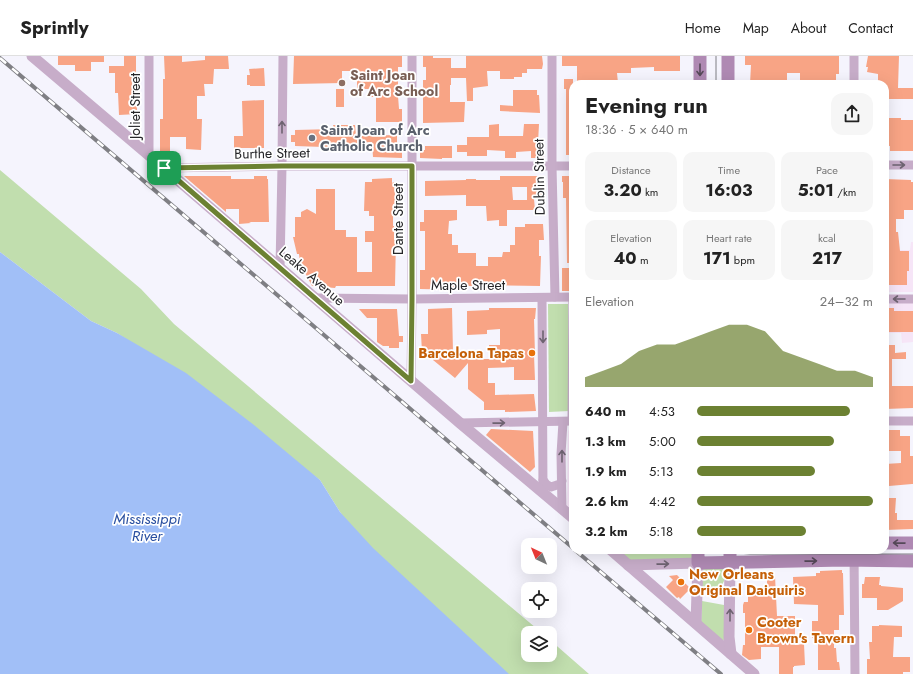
<!DOCTYPE html>
<meta charset="utf-8">
<style>
body{margin:0;font-family:Jost,sans-serif;background:#f6f6f6;color:#222;height:100vh;display:flex;flex-direction:column;font-size:15px;white-space:nowrap}
*{box-sizing:border-box;margin:0}
p{font-size:13px;color:#767676}
.icon{flex:none;width:22px;height:22px;fill:none;stroke:currentColor;stroke-width:2;stroke-linecap:round;stroke-linejoin:round}
.map{position:relative;flex:1;overflow:hidden}
.panel{position:absolute;left:569px;top:24px;width:320px;height:474px;display:flex;flex-direction:column;background:#fff;border-radius:12px;box-shadow:0 4px 16px #0002}
.panel>*{flex:none}
.needle{width:26px;rotate:317deg}
.buttons{position:absolute;left:521px;top:482px;display:grid;gap:8px}
.buttons a{display:grid;place-items:center;width:36px;height:36px;border-radius:8px;background:#fff;box-shadow:0 4px 16px #0002;font-size:20px}
.pin{position:absolute;display:grid;place-items:center;width:34px;height:34px;color:#fff;margin:-17px;border-radius:8px;box-shadow:0 2px 6px #0006}
.round{display:grid;place-items:center;flex:none;width:42px;height:42px;border-radius:12px;background:#f6f6f6}
.head{display:flex;align-items:center;justify-content:space-between;height:68px;padding:0 16px}
h1{font-size:22px;font-weight:700;line-height:30px}
.metrics{display:grid;grid-template-columns:repeat(3,1fr);gap:6px;height:68px;padding:4px 16px}
.metrics div{display:grid;align-content:center;border-radius:10px;background:#f6f6f6;text-align:center}
.metrics b{font-size:17px;font-weight:700}
.metrics small{font-size:11px;font-weight:400}
.metrics p{font-size:11px}
.chart{height:112px;padding:8px 16px}
.chart p{display:flex;justify-content:space-between}
.chart svg{width:100%;height:72px;margin-top:4px;fill:#6c8132;opacity:.7}
ul{padding:0 16px;list-style:none;font-size:13px}
li{display:grid;grid-template-columns:64px 48px 1fr;align-items:center;height:30px}
li i{height:10px;border-radius:5px;background:#6c8132}
header{display:flex;align-items:center;gap:24px;box-sizing:border-box;height:56px;padding:0 20px;background:#fff;border-bottom:1px solid #e0e0e0}
header strong{font-size:19px}
nav{display:flex;gap:22px;margin-inline-start:auto;font-size:14px}
.map>svg:first-child{display:block}
.commercial{fill:#f6e5f7}
.green{fill:#c1deae}
.water{fill:#a1bff7}
.building{fill:#f8a485;fill-rule:evenodd}
.lines{fill:none;stroke-linecap:round;stroke-linejoin:round}
.minor{stroke:#c7adc9;stroke-width:9}
.tertiary{stroke:#c7adc9;stroke-width:11}
.secondary{stroke:#af89b3;stroke-width:13}
.tram{stroke:#7f7f84;stroke-width:1}
.rail-casing{stroke:#7f7f84;stroke-width:4}
.rail{stroke:#fff;stroke-width:2.5;stroke-dasharray:8;stroke-linecap:butt}
.oneway{stroke:#564959}
.oneway2{stroke:#6e6371}
.route-casing{stroke:#fff;stroke-width:8}
.route{stroke:#6c8132;stroke-width:5}
.education-dot{fill:#8d6e63;stroke:#fff;stroke-width:1.5}
.worship-dot{fill:#6b7280;stroke:#fff;stroke-width:1.5}
.food-dot{fill:#e8710a;stroke:#fff;stroke-width:1.5}
.labels{text-anchor:middle;dominant-baseline:central;stroke-width:3.5;stroke-linejoin:round;paint-order:stroke}
.education-label{font-size:14px;font-weight:bold;fill:#785e54;stroke:#fff;text-anchor:start}
.street-label{font-size:14px;fill:#262629;stroke:#fff}
.worship-label{font-size:14px;font-weight:bold;fill:#5b616d;stroke:#fff;text-anchor:start}
.food-label{font-size:14px;font-weight:bold;fill:#c56008;stroke:#fff;text-anchor:start}
.water-label{font-size:15px;font-style:italic;fill:#294fa0;stroke:#fff}
</style>
<header>
<strong>Sprintly</strong>
<nav><a>Home</a><a>Map</a><a>About</a><a>Contact</a></nav>
</header>
<div class="map">
<svg width="913" height="618" viewBox="0 0 913 618">
<rect width="100%" height="100%" fill="#f5f4fd"/>
<g class="commercial">
<polygon points="911,186 913,186 913,236 885,236 885,198 888,194 910,194"/>
<polygon points="913,246 913,286 902,287 901,277 885,277 885,247"/>
<polygon points="571,370 573,370 573,458 567,453 568,375"/>
</g>
<g class="green">
<polygon points="0,114 141,233 174,268 542,577 528,577 528,599 550,599 550,584 589,618 504,618 368,494 340,456 320,424 132,287 117,277 91,265 0,196"/>
<polygon points="548,248 568,248 569,355 549,356"/>
<polygon points="617,494 694,494 694,505 632,507"/>
<polygon points="702,513 724,513 724,525 720,533 707,533 702,531"/>
<polygon points="702,545 724,549 725,585 718,582 701,567"/>
</g>
<polygon class="water" points="0,196 91,265 117,277 186,317 254,369 320,424 340,456 373,492 509,618 0,618"/>
<g class="building">
<polygon points="58,0 104,0 104,6 91,6 91,15 75,15 75,9 58,9"/>
<polygon points="124,0 136,0 136,17 132,17 132,46 137,46 137,58 119,59 118,37 115,37 115,17 109,17 109,10 124,10"/>
<polygon points="164,0 182,0 182,6 205,4 205,0 228,0 229,13 214,13 213,28 204,28 205,40 197,40 197,63 202,63 201,94 186,93 186,81 170,81 170,101 160,100 160,63 163,63 163,23 165,23"/>
<polygon points="294,0 402,0 402,11 398,11 398,40 399,53 402,53 402,66 376,66 376,41 371,41 371,33 357,33 357,15 342,15 342,27 293,28"/>
<polygon points="423,0 433,0 433,2 451,2 451,12 466,12 466,0 542,0 543,8 542,13 527,13 527,17 522,17 522,21 514,21 514,23 500,23 500,15 487,15 488,30 473,32 473,45 467,45 466,22 451,22 451,29 450,29 450,46 465,46 464,66 423,67 423,24 426,24 426,11 423,11"/>
<polygon points="562,0 680,0 680,15 654,15 654,11 631,12 631,17 617,17 618,27 616,27 616,28 577,28 577,10 562,10"/>
<polygon points="745,0 839,0 839,18 836,18 836,28 827,28 827,25 811,25 811,28 800,28 800,17 787,17 787,28 750,28 751,9 745,9"/>
<polygon points="868,0 899,0 898,32 913,32 913,43 885,43 885,28 878,28 878,18 867,16 868,11 866,11"/>
<polygon points="264,12 265,30 250,30 250,29 247,29 247,19 250,19 249,13"/>
<polygon points="564,23 573,23 573,99 566,99 566,33 564,33"/>
<rect x="336" y="33" width="8" height="18"/>
<polygon points="513,34 537,34 537,39 539,39 540,57 500,55 500,49 513,50"/>
<polygon points="264,44 264,92 234,92 234,80 243,80 242,45"/>
<polygon points="885,62 901,62 901,64 913,64 913,95 890,95 890,90 885,90"/>
<polygon points="499,68 499,80 523,80 524,68 539,68 538,87 543,87 544,102 531,102 531,95 516,96 516,102 505,102 505,95 487,94 487,100 467,100 467,96 457,96 457,89 467,89 467,81 489,81 489,69"/>
<polygon points="333,69 355,69 356,80 397,79 397,90 402,90 402,102 373,101 372,86 356,87 356,93 344,93 324,92 324,91 295,90 295,86 291,86 291,79 295,79 295,74 334,73"/>
<polygon points="425,90 452,90 452,102 442,102 442,103 420,102 420,94 425,94"/>
<polygon points="184,120 231,120 231,123 254,123 254,120 267,120 267,123 268,123 269,166 249,166 251,167 239,168 239,153 226,153 226,156"/>
<path d="M500,120h43l1,22 -10,1 1,11h-28v16h-8v-6l-12,1 -1,-15h-20v-11l-41,1v-15l41,-1v-1h10v1h24zM512,131h15v13h-14z"/>
<polygon points="562,120 573,120 573,207 567,207 566,142 563,142 563,126 562,126"/>
<polygon points="392,122 392,127 394,126 395,139 395,148 393,148 393,170 394,170 394,184 396,184 395,230 336,230 335,232 312,230 300,207 299,198 297,198 293,181 295,181 295,161 301,161 301,156 307,153 316,158 316,133 335,133 335,174 346,174 346,181 357,181 357,216 372,216 372,186 365,186 365,175 374,175 374,160 369,160 369,155 364,155 365,126 372,126 372,123"/>
<polygon points="885,123 911,124 911,126 913,126 913,154 904,154 904,163 896,163 896,176 898,176 900,195 909,195 909,215 907,215 907,229 889,229 888,228 888,195 885,195"/>
<polygon points="424,154 457,154 457,164 449,165 448,178 452,178 452,189 458,189 458,197 476,197 476,210 488,210 488,201 502,201 503,196 510,196 510,189 515,189 515,171 525,171 525,168 543,168 544,184 539,184 539,200 541,200 540,230 487,229 487,234 478,234 478,230 460,230 460,234 420,233 420,214 425,214 425,175 420,175 420,166 424,166"/>
<rect x="562" y="212" width="10" height="23"/>
<polygon points="452,252 453,296 466,296 466,303 489,303 489,289 500,289 500,273 487,274 487,278 467,279 467,255 489,254 489,252 536,252 535,263 534,263 535,299 534,299 535,324 514,324 514,311 488,312 488,327 495,327 495,339 534,338 536,355 505,356 505,354 484,354 484,346 468,333 468,307 455,322 433,304 433,296 422,296 421,278 428,278 428,253"/>
<polygon points="885,252 894,252 894,255 913,255 913,276 885,276"/>
<polygon points="359,253 397,253 399,280 403,280 403,286 399,286 399,292 389,292 389,290 383,290 377,286 377,262 367,262"/>
<polygon points="885,289 895,289 895,297 906,296 906,303 892,303 892,330 913,330 913,352 885,353"/>
<polygon points="491,373 533,375 535,411 530,416 486,379"/>
<polygon points="887,374 900,374 900,380 910,380 910,400 913,400 913,428 912,428 889,430 889,418 885,418 885,408 901,407 901,395 885,395 885,378 887,378"/>
<polygon points="889,442 896,442 895,457 897,457 897,464 913,464 913,473 885,474 885,443 889,443"/>
<polygon points="842,514 842,517 843,517 844,559 839,559 839,574 834,574 834,592 836,592 837,606 839,606 840,614 818,614 818,582 812,582 812,565 818,565 818,549 794,548 793,521 816,520 816,517 820,517 820,515"/>
<polygon points="677,519 689,531 689,534 680,543 679,541 677,542 666,531 673,524 669,520"/>
<polygon points="767,520 775,520 777,560 795,560 795,589 804,588 805,609 794,610 794,611 793,611 793,618 779,618 779,591 761,591 761,603 749,604 742,599 743,589 745,589 745,557 743,557 743,549 744,546 748,546 748,537 767,536"/>
<polygon points="865,521 880,521 879,529 881,529 881,530 903,532 903,545 888,554 877,554 877,542 862,542 862,528 864,528"/>
<polygon points="879,569 902,570 902,581 894,581 893,601 910,601 910,616 903,616 903,618 867,618 867,603 870,603 869,586 872,586 872,570 879,570"/>
</g>
<g class="lines">
<g class="minor">
<polyline points="149,0 149,100"/>
<polyline points="552,0 552,110 555,241"/>
<polyline points="854,28 854,0"/>
<polyline points="885,109 913,109"/>
<polyline points="164,112 282,110 573,110"/>
<polyline points="280,212 282,110 283,0"/>
<polyline points="315,242 412,243 573,241"/>
<polyline points="542,242 543,437"/>
<polyline points="885,243 913,243"/>
<polyline points="411,325 412,243 412,0"/>
<polyline points="572,365 573,241"/>
<polyline points="885,365 913,365"/>
<polyline points="460,367 573,365"/>
<polyline points="543,424 546,428 551,431 560,428 562,425"/>
<polyline points="562,453 561,398 563,366"/>
<polyline points="854,494 855,618"/>
</g>
<g class="tertiary">
<polyline points="32,0 164,112 460,367 573,462"/>
<polyline points="611,494 754,618"/>
<polyline points="730,507 729,581 731,598"/>
<polyline points="628,509 698,507 696,567"/>
</g>
<g class="secondary">
<polyline points="700,0 700,28"/>
<polyline points="728,0 728,28"/>
<polyline points="885,487 913,487"/>
<polyline points="698,494 698,507 844,504 913,505"/>
<polyline points="730,494 730,507"/>
</g>
<g class="tram">
<polyline points="716,0 716,28"/>
<polyline points="730,494 737,497 750,498 913,498"/>
</g>
<g class="rail-casing">
<g id="rail">
<polyline points="0,2 573,492"/>
<polyline points="575,494 721,618"/>
</g>
</g>
<use href="#rail" class="rail"/>
</g>
<defs><path id="oneway-shaft" d="M-6 0H5M1.5-3L5.5 0L1.5 3" fill="none" stroke-width="1.6" stroke-linecap="round" stroke-linejoin="round"/></defs>
<g class="oneway">
<use href="#oneway-shaft" transform="translate(700 14) rotate(90)"/>
<use href="#oneway-shaft" transform="translate(899 487) rotate(-179)"/>
<use href="#oneway-shaft" transform="translate(811 505) rotate(-1)"/>
</g>
<g class="oneway2">
<use href="#oneway-shaft" transform="translate(282 71) rotate(-90)"/>
<use href="#oneway-shaft" transform="translate(899 109)"/>
<use href="#oneway-shaft" transform="translate(899 243) rotate(180)"/>
<use href="#oneway-shaft" transform="translate(543 281) rotate(90)"/>
<use href="#oneway-shaft" transform="translate(499 367) rotate(-1)"/>
<use href="#oneway-shaft" transform="translate(562 400) rotate(-90)"/>
<use href="#oneway-shaft" transform="translate(663 508) rotate(-1)"/>
<use href="#oneway-shaft" transform="translate(730 559) rotate(-90)"/>
</g>
<g class="lines">
<g class="route-casing">
<polygon id="route" points="282,110 412,110 412,243 411,325 164,112"/>
</g>
<use href="#route" class="route"/>
</g>
<circle class="education-dot" cx="342" cy="27" r="4"/>
<circle class="worship-dot" cx="312" cy="82" r="4"/>
<g class="food-dot">
<circle cx="532" cy="297" r="4"/>
<circle cx="681" cy="526" r="4"/>
<circle cx="749" cy="574" r="4"/>
</g>
<g class="labels">
<g class="education-label">
<text x="350" y="19">Saint Joan<tspan x="350" dy="16">of Arc School</tspan></text>
</g>
<g class="street-label">
<text transform="translate(135 50) rotate(-90)">Joliet Street</text>
<text transform="translate(272 97) rotate(-1)">Burthe Street</text>
<text transform="translate(539 121) rotate(-91)">Dublin Street</text>
<text transform="translate(398 163) rotate(-90)">Dante Street</text>
<text transform="translate(312 220) rotate(41)">Leake Avenue</text>
<text x="468" y="229">Maple Street</text>
</g>
<g class="worship-label">
<text x="320" y="74">Saint Joan of Arc<tspan x="320" dy="16">Catholic Church</tspan></text>
</g>
<g class="food-label">
<text x="524" y="297" text-anchor="end">Barcelona Tapas</text>
<text x="689" y="518">New Orleans<tspan x="689" dy="16">Original Daiquiris</tspan></text>
<text x="757" y="566">Cooter<tspan x="757" dy="16">Brown's Tavern</tspan></text>
</g>
<g class="water-label">
<text x="147" y="463">Mississippi<tspan x="147" dy="17">River</tspan></text>
</g>
</g>
</svg>
<div class="buttons">
<a><svg class="needle" viewBox="-14 -14 28 28"><path d="M0-13l5 13h-10z" fill="#e53935"/><path d="M0 13l5-13h-10z" fill="#767676"/></svg></a>
<a><svg class="icon" aria-label="locate" viewBox="0 0 24 24"><circle cx="12" cy="12" r="6"/><path d="M12 2v4M12 18v4M2 12h4M18 12h4"/></svg></a>
<a><svg class="icon" aria-label="layers" viewBox="0 0 24 24"><path d="M12 4l9 5-9 5-9-5zM3 14l9 5 9-5"/></svg></a>
</div>
<div class="pin" style="left:164px;top:112px;background:#1e9e55"><svg class="icon" aria-label="arrive" viewBox="0 0 24 24"><path d="M6 21V4h12l-3 4 3 4H6"/></svg></div>
<section class="panel">
<div class="head"><div><h1>Evening run</h1><p>18:36 · 5 × 640 m</p></div><a class="round"><svg class="icon" aria-label="share" viewBox="0 0 24 24"><path d="M12 15V3M7 8l5-5 5 5M5 13v7h14v-7"/></svg></a></div>
<div class="metrics">
<div><p>Distance</p><b>3.20<small> km</small></b></div>
<div><p>Time</p><b>16:03</b></div>
<div><p>Pace</p><b>5:01<small> /km</small></b></div>
</div>
<div class="metrics">
<div><p>Elevation</p><b>40<small> m</small></b></div>
<div><p>Heart rate</p><b>171<small> bpm</small></b></div>
<div><p>kcal</p><b>217</b></div>
</div>
<div class="chart"><p><span>Elevation</span>24–32 m</p>
<svg viewBox="0 0 160 44" preserveAspectRatio="none"><path d="M0 44V38L10 34L20 30L30 22L40 18L50 18L60 14L70 10L80 6L90 6L100 10L110 22L120 26L130 30L140 34L150 34L160 38V44z"/></svg>
</div>
<ul>
<li><b>640 m</b>4:53<i style="width:87%"></i></li>
<li><b>1.3 km</b>5:00<i style="width:78%"></i></li>
<li><b>1.9 km</b>5:13<i style="width:67%"></i></li>
<li><b>2.6 km</b>4:42<i style="width:100%"></i></li>
<li><b>3.2 km</b>5:18<i style="width:62%"></i></li>
</ul>
</section>
</div>
